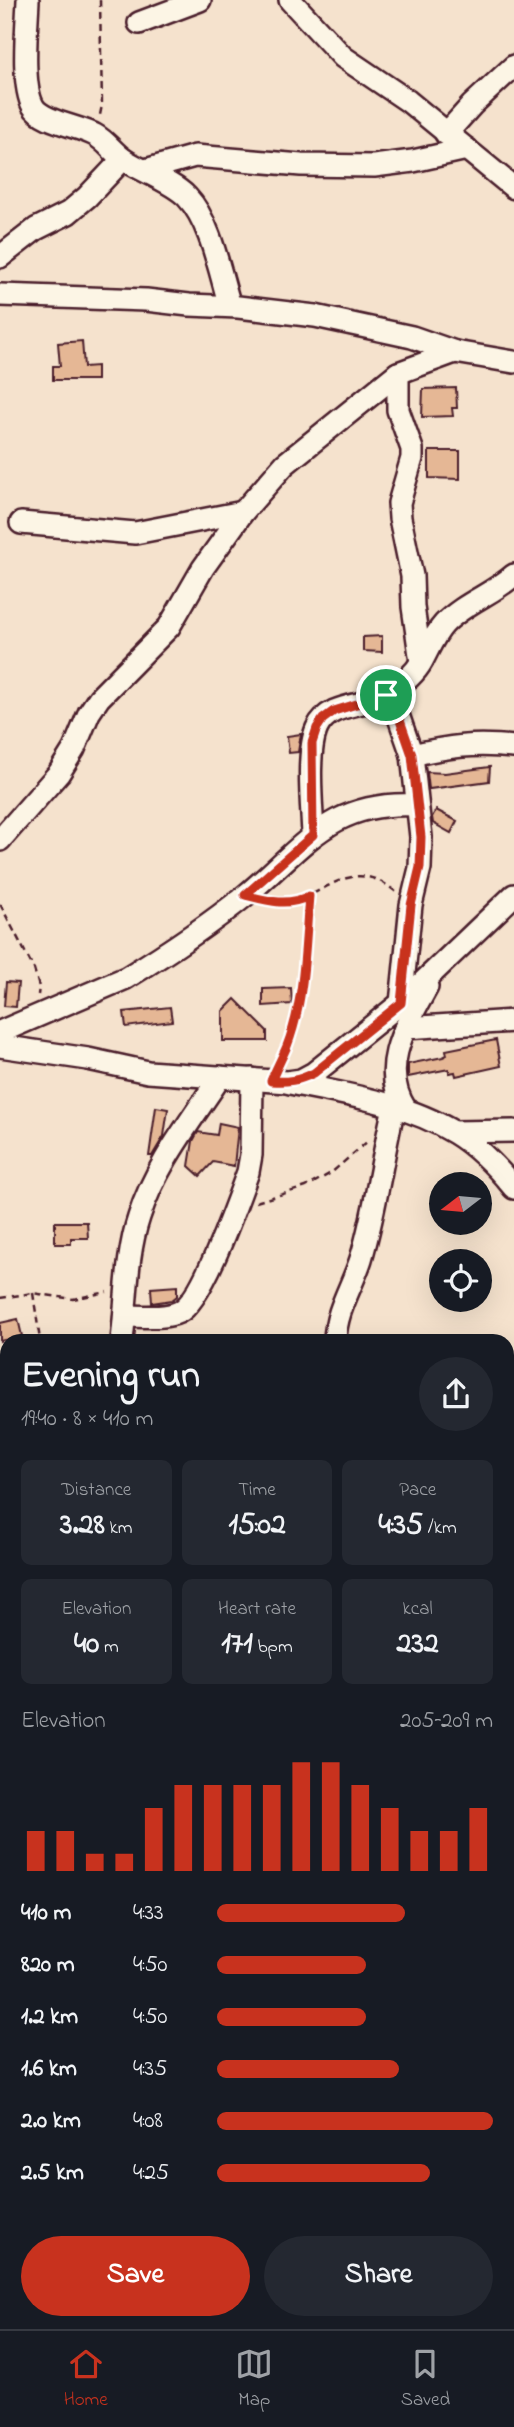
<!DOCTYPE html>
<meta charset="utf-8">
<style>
body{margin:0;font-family:"Indie Flower",sans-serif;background:#242831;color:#f1f3f6;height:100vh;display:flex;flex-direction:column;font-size:26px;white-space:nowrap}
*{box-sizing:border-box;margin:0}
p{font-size:23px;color:#9ea1a6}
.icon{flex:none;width:38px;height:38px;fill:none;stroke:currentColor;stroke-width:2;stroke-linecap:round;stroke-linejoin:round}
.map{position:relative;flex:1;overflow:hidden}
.drawer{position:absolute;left:0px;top:1334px;width:514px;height:996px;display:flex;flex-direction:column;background:#171b24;border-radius:21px 21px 0 0;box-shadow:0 7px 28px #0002}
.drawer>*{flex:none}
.needle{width:46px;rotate:254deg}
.tools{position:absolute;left:429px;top:1172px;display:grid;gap:14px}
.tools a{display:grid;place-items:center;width:63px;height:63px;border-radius:50%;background:#171b24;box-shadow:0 7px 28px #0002;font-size:35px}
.pin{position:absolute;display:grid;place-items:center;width:60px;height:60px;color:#fff;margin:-30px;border:4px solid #fff;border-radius:50%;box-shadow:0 2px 7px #0007}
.round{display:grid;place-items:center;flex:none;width:74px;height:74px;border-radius:37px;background:#242831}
.head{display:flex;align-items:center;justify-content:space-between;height:119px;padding:0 21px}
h1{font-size:38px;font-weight:700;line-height:52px}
.metrics{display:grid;grid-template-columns:repeat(3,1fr);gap:10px;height:119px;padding:7px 21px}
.metrics div{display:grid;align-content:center;border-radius:10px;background:#242831;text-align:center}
.metrics b{font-size:30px;font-weight:700}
.metrics small{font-size:19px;font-weight:400}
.metrics p{font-size:19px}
.chart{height:196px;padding:14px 21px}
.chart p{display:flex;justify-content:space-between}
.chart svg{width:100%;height:126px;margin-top:7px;stroke:#c8321e;stroke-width:6}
.button{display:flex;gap:14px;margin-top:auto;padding:14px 21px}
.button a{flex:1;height:80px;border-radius:42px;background:#c8321e;color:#fff;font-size:28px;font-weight:700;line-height:80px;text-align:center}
.button a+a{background:#242831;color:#f1f3f6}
ul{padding:0 21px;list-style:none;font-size:23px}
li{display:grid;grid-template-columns:112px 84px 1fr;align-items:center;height:52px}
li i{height:18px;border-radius:9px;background:#c8321e}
.dock{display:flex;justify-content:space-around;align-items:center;height:98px;border-top:2px solid #363941;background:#171b24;font-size:19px;color:#9ea1a6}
.dock a{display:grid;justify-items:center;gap:4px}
.dock .current{color:#c8321e}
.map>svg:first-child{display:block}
.building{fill:#e5b795;stroke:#4a1f2b;stroke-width:2}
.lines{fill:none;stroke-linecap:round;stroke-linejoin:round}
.minor-casing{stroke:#4a1f2b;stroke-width:26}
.path{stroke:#4a1f2b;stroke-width:2.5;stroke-dasharray:7 5;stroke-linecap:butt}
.minor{stroke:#fcf5e5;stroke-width:21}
.route-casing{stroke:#fff;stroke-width:14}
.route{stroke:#c8321e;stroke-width:9}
</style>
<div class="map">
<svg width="514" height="2329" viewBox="0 0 514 2329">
<rect width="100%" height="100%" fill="#f5e2cd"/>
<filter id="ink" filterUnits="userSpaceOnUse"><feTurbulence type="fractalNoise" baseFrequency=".0143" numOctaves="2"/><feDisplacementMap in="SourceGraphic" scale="14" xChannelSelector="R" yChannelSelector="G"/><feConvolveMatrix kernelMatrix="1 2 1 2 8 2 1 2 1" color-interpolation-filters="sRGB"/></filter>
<g filter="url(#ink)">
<g class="building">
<polygon points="82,341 84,367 97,366 97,380 53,380 53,366 60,366 58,343"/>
<polygon points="456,388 457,408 452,408 453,416 422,417 423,389"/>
<polygon points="429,451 460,451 460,479 429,478"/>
<polygon points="382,636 382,652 363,651 363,637"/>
<polygon points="301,734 298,752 289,753 287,736"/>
<polygon points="490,767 489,781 429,789 427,772 445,773"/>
<polygon points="436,810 457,821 451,833 433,823 432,817"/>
<polygon points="6,982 18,983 16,1007 4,1006"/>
<polygon points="291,988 292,1004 263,1006 263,989"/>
<polygon points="235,999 267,1031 267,1041 223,1041 223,1011"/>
<polygon points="170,1007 172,1021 126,1027 124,1012"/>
<polygon points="496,1040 501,1066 456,1076 455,1072 449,1073 449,1069 408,1077 408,1064 443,1057 447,1055 446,1050"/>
<polygon points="156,1107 168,1109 164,1136 152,1156 149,1156"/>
<polygon points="219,1123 238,1127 234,1166 213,1162 200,1176 189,1166 193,1141 198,1132 217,1135"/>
<polygon points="55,1222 87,1222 88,1238 71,1238 71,1244 55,1244"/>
<polygon points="177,1286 177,1296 172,1300 152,1303 151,1288"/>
<polygon points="18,1319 22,1336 0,1341 0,1323"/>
</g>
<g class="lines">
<g class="minor-casing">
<g id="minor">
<path d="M28,0c-1,26 -7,84 5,106 9,16 46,20 62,29 11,6 18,17 28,24 18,12 50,23 64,38 24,25 33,77 43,109"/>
<polyline points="290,0 343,57 408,101 514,188"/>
<polyline points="139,23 200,0"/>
<polyline points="446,134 472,105 514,66"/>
<polyline points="145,170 195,156 301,165 374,166 413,161 467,149"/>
<polyline points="0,257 36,229 68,213 87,197 123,159"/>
<polyline points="0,295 146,300 189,305 238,307 315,316 412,337 455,352 514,362"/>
<polyline points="398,373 398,410 412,449 412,458 399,503 400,518 412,576 413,607 421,662"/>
<polyline points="21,523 135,533 243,512"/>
<polyline points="386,695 396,709 412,755 421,837 420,868 411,905 401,1003"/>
<path d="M412,755c38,-9 62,-12 102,-8"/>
<path d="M313,835c-1,-28 -7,-83 4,-107 13,-27 48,-20 70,-34 13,-8 28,-20 35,-33 7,-13 12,-26 22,-37 20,-21 49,-30 70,-49"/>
<polyline points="0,840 59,773 74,749 89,713 99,698 169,627 203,568 243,512 285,464 398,373 455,352"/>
<polyline points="405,1028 514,1021"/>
<path d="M0,1032l126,-54c41,-25 83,-53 120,-83 58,-48 85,-95 170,-90"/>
<polyline points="0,1046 88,1059 148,1072 287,1082 301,1080 314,1073 401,1003 514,895"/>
<path d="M290,1083c55,11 116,20 165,50 23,14 42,34 59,55"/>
<path d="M406,1110c-28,-42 0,-85 21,-123"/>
<polyline points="454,1132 514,1131"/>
<path d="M125,1316c16,0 39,3 54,-4 24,-11 59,-113 69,-140l3,-17 1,-76"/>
<path d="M122,1340c5,-40 4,-84 17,-123 16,-51 52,-96 81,-140"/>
<path d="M335,1340c1,-30 17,-53 26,-81 15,-50 21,-101 33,-152"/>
<polyline points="0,1538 7,1539"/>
<polyline points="0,1607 7,1596"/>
<polyline points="0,1766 7,1766"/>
<polyline points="508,1953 514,1945"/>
<polyline points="508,1971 514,1969"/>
<polyline points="0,2183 7,2175"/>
<polyline points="37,2322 37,2329"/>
</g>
</g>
<g class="path">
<polyline points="100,0 102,105 100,115"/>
<path d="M266,900c53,14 77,-53 130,-8"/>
<polyline points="0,904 34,969 39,987 38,995"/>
<path d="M280,1062c23,-51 24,-111 29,-166"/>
<polyline points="256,1202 306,1187 331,1173 368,1141"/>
<polyline points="33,1293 40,1340"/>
<polyline points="0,1298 33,1293 73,1299 107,1292"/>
<polyline points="508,1489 514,1488"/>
<polyline points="0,2040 7,2029"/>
<polyline points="405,2329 407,2322"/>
</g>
<use href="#minor" class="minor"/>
</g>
</g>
<g class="lines" filter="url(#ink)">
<g class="route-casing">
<path id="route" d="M386,695l10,14 16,46 9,82 -1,30 -9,38 -10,98 -87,70c-16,8 -27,9 -43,8 5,-12 11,-23 16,-35 18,-46 18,-101 22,-150 -22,11 -41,5 -64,-1l68,-60 -1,-92 5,-15 6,-9 11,-8z"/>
</g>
<use href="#route" class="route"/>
</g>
</svg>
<div class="tools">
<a><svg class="needle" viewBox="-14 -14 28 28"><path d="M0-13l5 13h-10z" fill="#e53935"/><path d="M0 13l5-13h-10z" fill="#9ea1a6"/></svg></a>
<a><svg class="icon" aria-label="locate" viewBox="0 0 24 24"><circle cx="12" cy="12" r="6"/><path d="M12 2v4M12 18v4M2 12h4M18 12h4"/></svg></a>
</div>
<div class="pin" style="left:386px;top:695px;background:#1e9e55"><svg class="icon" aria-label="arrive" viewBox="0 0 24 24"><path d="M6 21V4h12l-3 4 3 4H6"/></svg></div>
<section class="drawer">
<div class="head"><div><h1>Evening run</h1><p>19:40 · 8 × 410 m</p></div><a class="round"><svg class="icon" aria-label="share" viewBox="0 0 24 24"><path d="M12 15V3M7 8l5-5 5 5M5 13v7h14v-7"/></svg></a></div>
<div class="metrics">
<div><p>Distance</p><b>3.28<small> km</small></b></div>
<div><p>Time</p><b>15:02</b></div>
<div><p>Pace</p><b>4:35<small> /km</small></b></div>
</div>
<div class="metrics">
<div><p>Elevation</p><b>40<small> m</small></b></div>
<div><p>Heart rate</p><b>171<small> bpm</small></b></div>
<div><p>kcal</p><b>232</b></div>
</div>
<div class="chart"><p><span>Elevation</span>205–209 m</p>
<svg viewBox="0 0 160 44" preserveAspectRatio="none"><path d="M5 44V30M15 44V30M25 44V38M35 44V38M45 44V22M55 44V14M65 44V14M75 44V14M85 44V14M95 44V6M105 44V6M115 44V14M125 44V22M135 44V30M145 44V30M155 44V22"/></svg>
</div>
<ul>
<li><b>410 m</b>4:33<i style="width:68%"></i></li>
<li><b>820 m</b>4:50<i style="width:54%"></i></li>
<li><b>1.2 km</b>4:50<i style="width:54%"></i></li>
<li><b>1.6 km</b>4:35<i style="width:66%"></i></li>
<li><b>2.0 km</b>4:08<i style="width:100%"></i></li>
<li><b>2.5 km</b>4:25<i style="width:77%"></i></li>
</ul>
<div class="button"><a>Save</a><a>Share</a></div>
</section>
</div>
<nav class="dock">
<a class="current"><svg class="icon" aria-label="home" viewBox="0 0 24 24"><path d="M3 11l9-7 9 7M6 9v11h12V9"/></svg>Home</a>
<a><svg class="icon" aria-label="map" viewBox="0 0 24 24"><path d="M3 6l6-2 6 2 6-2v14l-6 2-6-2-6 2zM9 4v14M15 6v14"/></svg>Map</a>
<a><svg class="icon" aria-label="saved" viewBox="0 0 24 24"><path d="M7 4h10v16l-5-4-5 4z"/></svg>Saved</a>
</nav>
